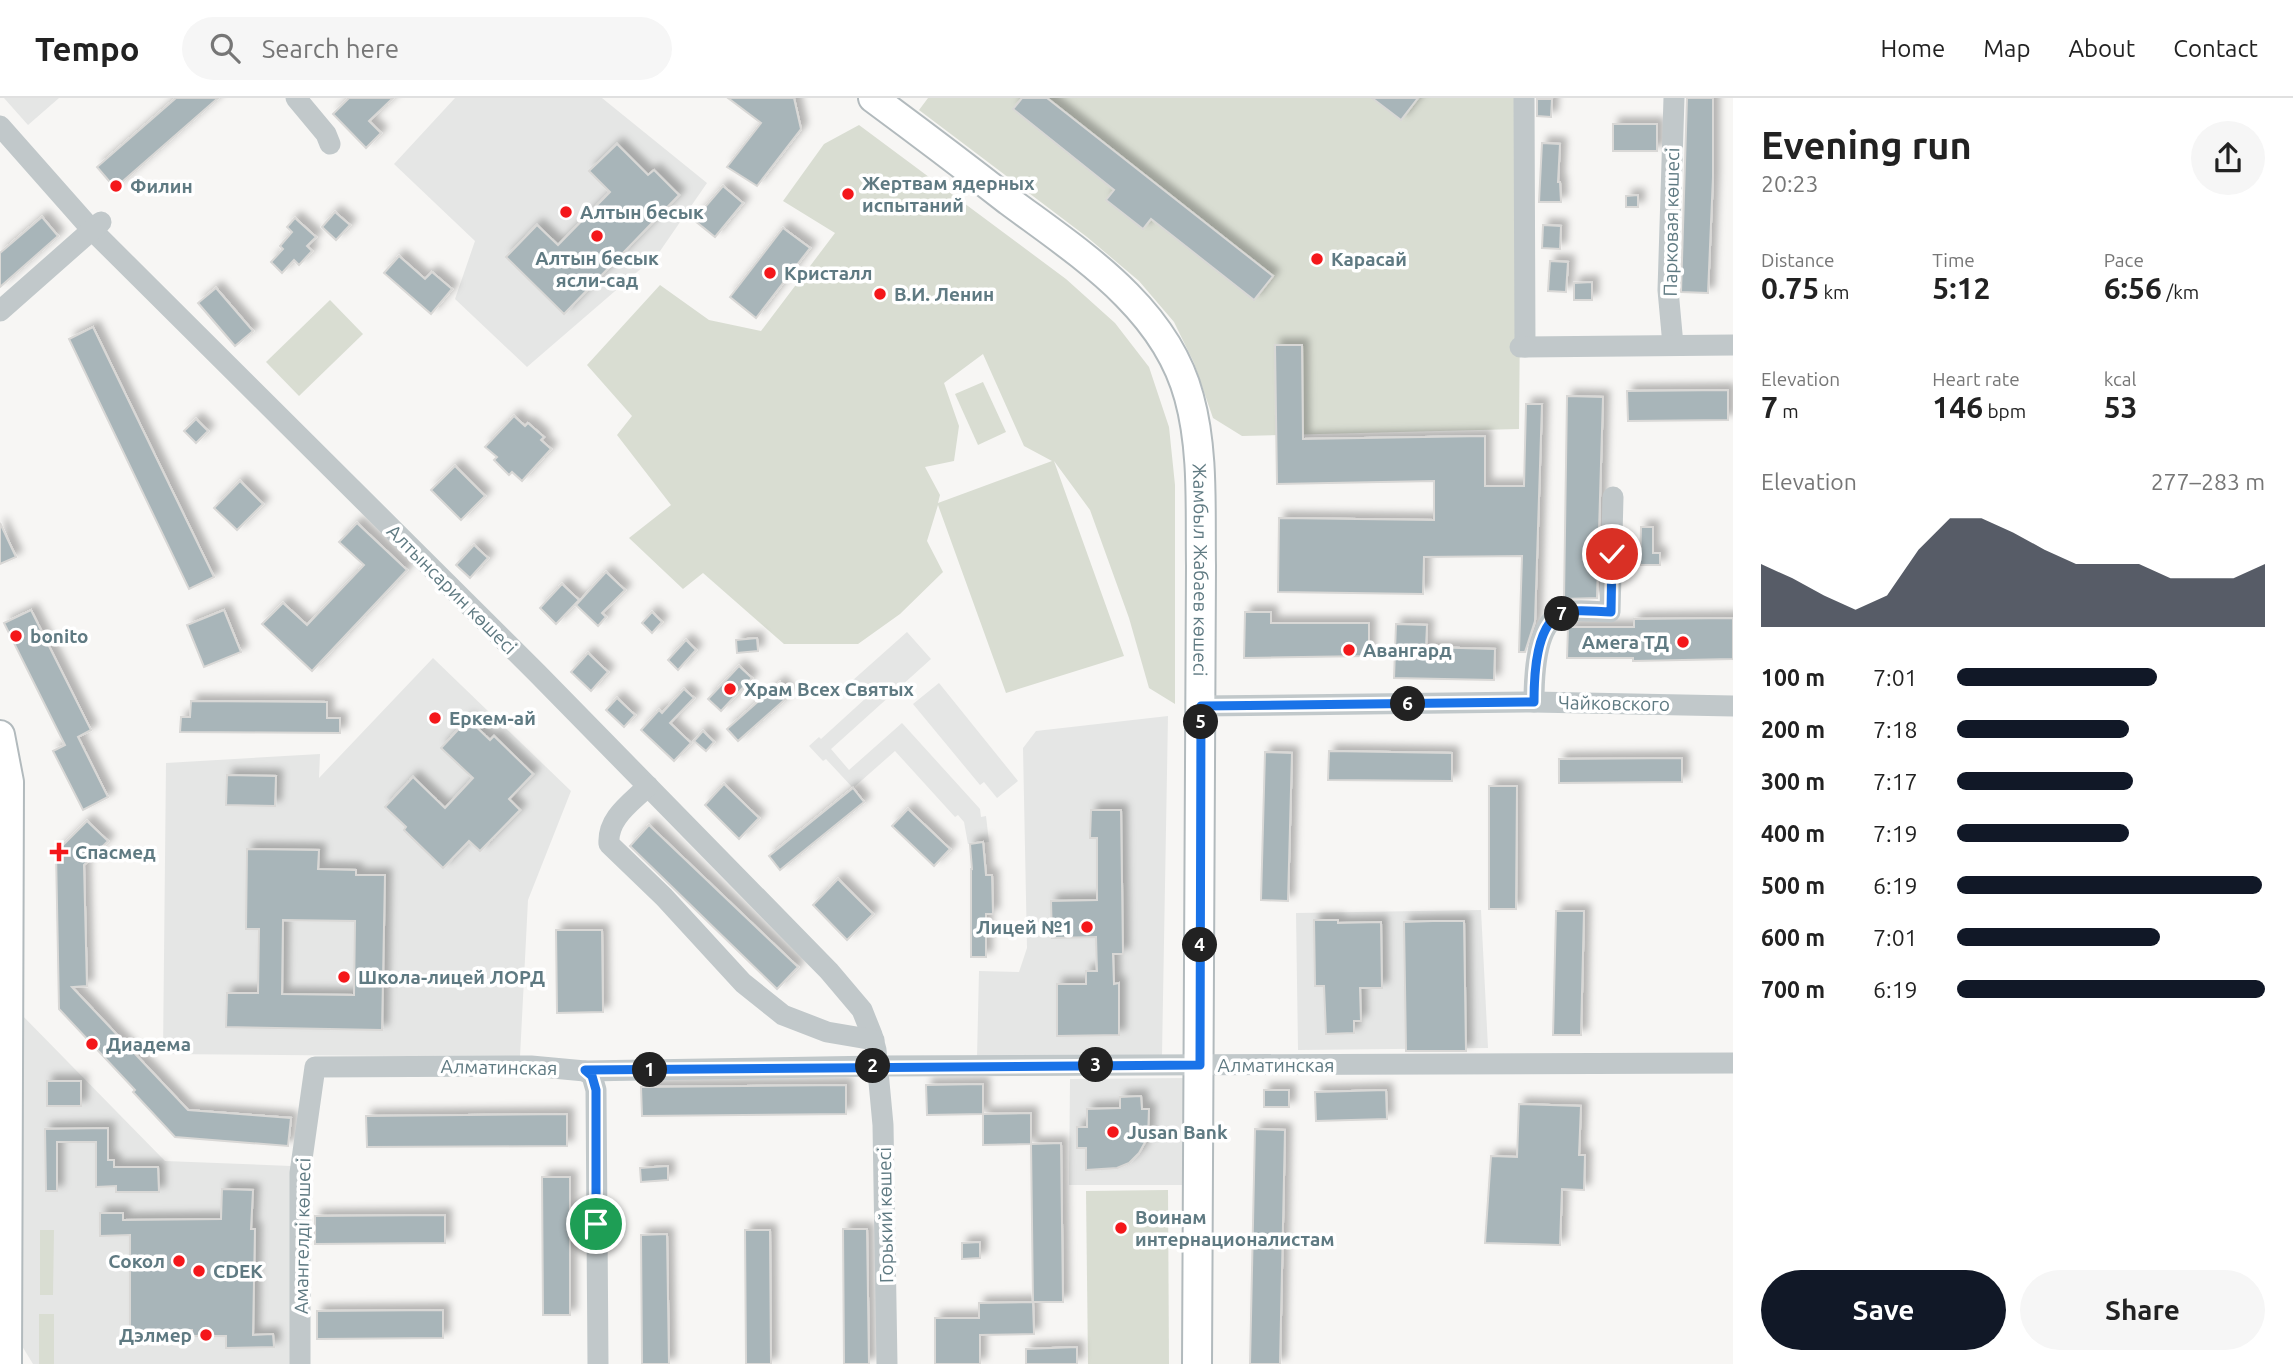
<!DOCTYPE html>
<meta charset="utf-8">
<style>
body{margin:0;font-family:Ubuntu,sans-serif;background:#f6f6f6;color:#222;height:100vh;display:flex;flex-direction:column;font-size:26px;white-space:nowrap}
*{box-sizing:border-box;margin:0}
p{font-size:23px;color:#767676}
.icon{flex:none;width:38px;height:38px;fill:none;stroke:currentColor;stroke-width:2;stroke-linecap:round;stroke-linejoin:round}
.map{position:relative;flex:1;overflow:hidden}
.side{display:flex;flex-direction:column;background:#fff;width:560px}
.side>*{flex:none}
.pin{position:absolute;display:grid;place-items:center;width:60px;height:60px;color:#fff;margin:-30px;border:4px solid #fff;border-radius:50%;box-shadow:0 2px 7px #0007}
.km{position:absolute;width:35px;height:35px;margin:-18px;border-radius:50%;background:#222;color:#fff;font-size:19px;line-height:35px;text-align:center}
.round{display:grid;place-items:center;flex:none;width:74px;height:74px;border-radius:37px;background:#f6f6f6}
.overview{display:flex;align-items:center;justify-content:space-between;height:119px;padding:0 28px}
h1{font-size:38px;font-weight:600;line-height:52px}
.metrics{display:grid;grid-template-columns:repeat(3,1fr);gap:10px;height:119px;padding:7px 28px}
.metrics div{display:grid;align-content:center}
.metrics b{font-size:30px;font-weight:600}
.metrics small{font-size:19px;font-weight:400}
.metrics p{font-size:19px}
.chart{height:196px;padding:14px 28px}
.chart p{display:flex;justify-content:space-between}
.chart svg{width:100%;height:126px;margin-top:7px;fill:#111827;opacity:.7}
.action{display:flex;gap:14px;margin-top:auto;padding:14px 28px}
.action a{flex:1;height:80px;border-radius:42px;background:#111827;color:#fff;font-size:28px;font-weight:600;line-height:80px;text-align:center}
.action a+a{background:#f6f6f6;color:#222}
ul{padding:0 28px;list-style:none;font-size:23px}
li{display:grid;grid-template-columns:112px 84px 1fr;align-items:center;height:52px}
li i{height:18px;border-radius:9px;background:#111827}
header{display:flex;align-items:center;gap:42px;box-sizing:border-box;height:98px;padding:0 35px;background:#fff;border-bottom:2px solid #e0e0e0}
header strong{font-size:33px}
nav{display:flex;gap:38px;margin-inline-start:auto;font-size:24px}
.search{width:490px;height:63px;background:#f6f6f6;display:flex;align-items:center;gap:18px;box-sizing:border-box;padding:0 24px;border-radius:38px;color:#767676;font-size:26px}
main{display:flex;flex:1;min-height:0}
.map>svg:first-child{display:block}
.built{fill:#e5e6e5}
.green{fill:#d9ddd2;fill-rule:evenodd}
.building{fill:#a8b5b9;stroke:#d9d8d6;stroke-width:2;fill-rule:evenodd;filter:url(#shadow)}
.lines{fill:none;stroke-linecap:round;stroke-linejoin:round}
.major-casing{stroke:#b2babd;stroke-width:32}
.minor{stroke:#c1c8ca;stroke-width:21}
.major{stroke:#fff;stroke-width:28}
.route-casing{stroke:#fff;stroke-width:14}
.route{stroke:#1a73e8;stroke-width:9}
.poi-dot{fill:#f4171a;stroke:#fff;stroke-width:2.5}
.labels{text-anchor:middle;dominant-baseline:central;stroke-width:7;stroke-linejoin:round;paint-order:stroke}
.poi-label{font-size:19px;font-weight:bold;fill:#5f7a82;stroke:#fff;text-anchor:start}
.street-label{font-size:19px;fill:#5f7a82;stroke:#fff}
</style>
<header>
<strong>Tempo</strong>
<div class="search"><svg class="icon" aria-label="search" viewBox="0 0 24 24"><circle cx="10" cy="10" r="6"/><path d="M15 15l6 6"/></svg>Search here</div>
<nav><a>Home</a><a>Map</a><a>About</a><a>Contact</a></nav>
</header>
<main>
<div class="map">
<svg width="1733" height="1266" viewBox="0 0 1733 1266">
<defs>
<filter id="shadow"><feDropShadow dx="6" dy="-6" stdDeviation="3.5" flood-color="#0004"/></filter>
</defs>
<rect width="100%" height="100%" fill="#f7f6f4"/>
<g class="built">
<polygon points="4,0 59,0 28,27"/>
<polygon points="455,0 602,0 707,85 658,156 527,269 455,201 475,143 394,66"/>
<polygon points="907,534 931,561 831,651 849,672 902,625 980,711 981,719 986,718 989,744 968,746 964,724 958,717 955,719 895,653 853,690 826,661 823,663 809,648 819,639 821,641 866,600 852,583"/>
<polygon points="433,560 571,693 528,802 520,959 163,956 166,665 320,656 319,680"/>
<polygon points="939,585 1018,683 997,700 984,684 980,687 913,606"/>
<polygon points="1168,618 1162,957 977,960 979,873 1019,874 1027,850 1023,650 1036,633"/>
<polygon points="1481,812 1488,950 1298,952 1296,815"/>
<polygon points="18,913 165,1063 291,1068 290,1266 33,1266 22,1248"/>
<polygon points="1189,980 1184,1087 1069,1087 1070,981"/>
</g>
<g class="green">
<polygon points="928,0 1522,0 1519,331 1242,338 1213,320 1194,265 1174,224 1139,183 1087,139 919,12"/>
<path d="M859,27l207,154 49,44 34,44 20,60 6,58v219l-26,-16 -20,-70 -39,-108 -36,-49 70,195 -118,37 -68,-188 -11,36 16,31 -43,42 -42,30h-74l-81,-71 -20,16 -54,-51 42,-33 -54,-70 15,-19 -45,-51 73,-80 49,35 52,11 74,-98 -52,-32 41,-57zM983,256l41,92 28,15 -114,42 2,-8 -15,-28 29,-6 5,-35 -15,-43z"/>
<polygon points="330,202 363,236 299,298 266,264"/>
<polygon points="983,284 1006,334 978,347 955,296"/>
<polygon points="1168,1092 1169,1266 1088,1266 1086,1093"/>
<polygon points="40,1132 54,1132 53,1197 40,1197"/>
<rect x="39" y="1216" width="15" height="50"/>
</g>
<g class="building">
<polygon points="176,0 218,0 115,90 97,69"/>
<polygon points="349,0 393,0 369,23 381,35 366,50 333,16"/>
<polygon points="728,0 794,0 801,31 757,88 727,69 761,25"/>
<polygon points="1022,0 1047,0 1273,178 1254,202 1151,121 1143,131 1106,102 1114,92 1013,11"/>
<polygon points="1372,0 1418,0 1401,22"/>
<polygon points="1687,0 1713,0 1713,79 1708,195 1681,194"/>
<polygon points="1537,1 1552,1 1551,19 1537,18"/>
<rect x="1613" y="26" width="44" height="27"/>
<polygon points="1542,45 1560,46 1558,84 1560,84 1561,104 1539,104"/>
<polygon points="617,46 648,77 654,72 679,97 564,216 506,159 537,127 558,147 610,94 589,73"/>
<polygon points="723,88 743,105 715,139 694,122"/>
<polygon points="1638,97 1638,109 1626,109 1626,98"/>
<polygon points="335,114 350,127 336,142 322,129"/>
<polygon points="42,119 58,138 0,189 0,155"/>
<polygon points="295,120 316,139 307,148 312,153 299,167 294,162 282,175 271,164 283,151 280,148 292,134 287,129"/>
<polygon points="1543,127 1561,128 1560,151 1542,150"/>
<polygon points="783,130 810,150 756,220 730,199"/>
<polygon points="399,158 425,181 432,174 452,191 431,216 384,175"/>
<polygon points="1550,163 1568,164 1566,194 1548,193"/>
<polygon points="1592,184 1592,202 1574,202 1574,185"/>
<polygon points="216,190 253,233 235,248 198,205"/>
<polygon points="93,229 214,479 189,491 69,241"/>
<polygon points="1275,247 1302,247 1303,341 1485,338 1485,388 1524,388 1526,306 1542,306 1535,523 1525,554 1519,554 1522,458 1424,459 1423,496 1278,494 1279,420 1434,422 1434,383 1277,386"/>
<polygon points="1728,292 1728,322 1628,323 1627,293"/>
<polygon points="1567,298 1603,299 1597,500 1564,501"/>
<polygon points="514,318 525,328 528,325 544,339 541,342 551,351 522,383 512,374 509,377 494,362 497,359 485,349"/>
<polygon points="196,321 208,333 196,345 184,333"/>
<polygon points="455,368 485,398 461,422 431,392"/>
<polygon points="240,383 263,406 237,432 214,410"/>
<polygon points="0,425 16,459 0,466"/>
<polygon points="357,425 407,472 312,573 262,526 283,505 307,527 364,467 339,444"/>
<polygon points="1641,429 1653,429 1653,455 1660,455 1660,467 1640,467"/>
<polygon points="474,447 488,460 470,480 456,467"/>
<polygon points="606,474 625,492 602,515 606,519 598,528 576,507"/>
<polygon points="562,486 579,502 556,526 540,510"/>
<polygon points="31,512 91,632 78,639 108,699 83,712 53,653 65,647 4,525"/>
<polygon points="224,512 241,554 204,569 187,527"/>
<polygon points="652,514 662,524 652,535 642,525"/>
<polygon points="1245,514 1271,514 1271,525 1369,525 1369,558 1244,560"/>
<polygon points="1733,520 1733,561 1633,563 1633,560 1567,560 1568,529 1634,529 1634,521"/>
<polygon points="1396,526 1427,527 1426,549 1495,551 1494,582 1394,580"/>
<polygon points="757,540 758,553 737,555 736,542"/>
<polygon points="686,542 696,552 678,572 668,562"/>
<polygon points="588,555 608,574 591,593 571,574"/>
<polygon points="739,568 752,580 721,613 708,601"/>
<polygon points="780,584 790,597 738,643 727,631"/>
<polygon points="684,591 694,600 670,625 691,645 674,663 641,632 659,612 662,615"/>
<polygon points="617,600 635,617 624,629 606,612"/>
<polygon points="191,603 327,604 327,620 340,620 340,635 180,634 181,619 190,619"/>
<polygon points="468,621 490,642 494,638 533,676 509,701 520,712 480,753 469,743 443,770 404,732 406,729 385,709 413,679 445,710 473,680 441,650"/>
<polygon points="703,633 714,644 706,653 694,643"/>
<polygon points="1329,653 1452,655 1452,683 1328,682"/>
<polygon points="1265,654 1292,655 1288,803 1261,802"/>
<polygon points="1682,660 1682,684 1559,685 1559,661"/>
<polygon points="227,677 276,678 275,708 226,707"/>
<polygon points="724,686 759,720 739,741 705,707"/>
<polygon points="1489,688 1517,688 1516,811 1489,811"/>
<polygon points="853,690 864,704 780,772 769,758"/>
<polygon points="908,711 950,751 934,768 892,728"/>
<polygon points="1091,712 1121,712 1123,856 1113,856 1114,886 1119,885 1119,937 1057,938 1057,886 1086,886 1086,873 1097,873 1096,839 1052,840 1051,803 1097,802 1097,740 1090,740"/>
<polygon points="87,723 108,743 84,767 87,888 72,889 188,1012 291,1020 288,1048 175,1039 133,994 135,992 59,911 56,754"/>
<polygon points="649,727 798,869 777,891 630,748"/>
<polygon points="983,744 986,777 992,777 993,816 986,816 986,859 971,859 971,770 972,772 970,746"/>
<path d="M247,751l72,1 -1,19 38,1v5h29l-3,155 -156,-3 1,-34h31l1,-64h-13zM283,822l72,1 -1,74 -72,-1z"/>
<polygon points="838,781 873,816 847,842 813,807"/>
<polygon points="1556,813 1584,813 1581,937 1553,937"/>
<polygon points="1314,822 1338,822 1338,825 1381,824 1382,890 1360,890 1361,923 1354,923 1354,935 1326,936 1324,888 1315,888"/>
<polygon points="1433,823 1464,823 1466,953 1406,953 1404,824"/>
<polygon points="556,832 602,832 603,914 557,915"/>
<rect x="47" y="983" width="34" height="25"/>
<polygon points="983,986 983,1016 927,1017 926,987"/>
<polygon points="846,987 846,1016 642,1018 641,989"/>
<rect x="1264" y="992" width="25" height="17"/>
<polygon points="1386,992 1387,1021 1316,1023 1315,994"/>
<polygon points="1141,998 1142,1011 1149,1011 1148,1039 1139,1055 1129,1065 1117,1070 1086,1072 1086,1050 1077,1050 1077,1029 1087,1029 1087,1011 1120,1010 1120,999"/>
<polygon points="1519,1006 1581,1008 1579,1057 1585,1057 1584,1092 1562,1091 1560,1147 1485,1145 1491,1058 1517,1059"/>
<polygon points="1031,1015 1031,1046 983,1047 983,1016"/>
<polygon points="567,1016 567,1048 367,1049 366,1018"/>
<polygon points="108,1030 108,1062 114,1062 114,1069 158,1069 159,1094 116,1094 116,1088 96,1089 96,1044 57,1044 57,1093 46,1093 45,1031"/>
<polygon points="1255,1031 1285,1032 1280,1266 1250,1266"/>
<polygon points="1061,1045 1063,1204 1033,1204 1031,1046"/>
<polygon points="668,1068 668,1082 641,1084 640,1070"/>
<polygon points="542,1079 570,1079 570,1217 543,1217"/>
<polygon points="222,1091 253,1092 251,1131 255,1131 253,1237 273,1236 274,1249 226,1250 226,1238 192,1238 192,1232 130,1233 130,1137 100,1138 100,1115 123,1115 123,1122 221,1121"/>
<polygon points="445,1117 445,1145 315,1146 315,1118"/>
<polygon points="843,1131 867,1131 869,1266 844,1266"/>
<polygon points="745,1132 770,1132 771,1266 746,1266"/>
<polygon points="667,1136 669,1266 642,1266 641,1137"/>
<polygon points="980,1144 980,1160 962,1161 962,1145"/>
<polygon points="1033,1204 1034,1236 980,1237 980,1266 935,1266 935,1220 979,1220 979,1205"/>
<polygon points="443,1212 443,1240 317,1241 317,1213"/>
<polygon points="1077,1249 1077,1266 1026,1266 1026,1251"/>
</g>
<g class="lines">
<g class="major-casing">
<g id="major">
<path id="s1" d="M873,0c46,34 91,68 136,103 70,52 156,106 180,196 15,54 11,114 12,169l-4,798"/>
<polyline points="0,637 9,684 7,1266"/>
</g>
</g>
<g class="minor">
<polyline points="296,0 326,36 330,46"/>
<polyline points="1524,0 1525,249"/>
<polyline points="0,28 92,132 537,575 829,873 862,912 872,937 876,952 883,1027 887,1266"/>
<polyline points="0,213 101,124"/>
<polyline points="1673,247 1668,192 1674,0"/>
<polyline points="1520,249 1733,247"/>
<path d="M1534,604c0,-24 1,-83 32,-90 13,-3 31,0 44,0l3,-115"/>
<polyline points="1201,608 1534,604 1733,608"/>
<path d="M648,688c-17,17 -41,32 -39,58l55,53 79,86 40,32 44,17 47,8"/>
<polyline points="585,973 592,978 596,992 598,1266"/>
<polyline points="300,1266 300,1075 315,969 531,968 585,973 878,968 1733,965"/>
</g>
<use href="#major" class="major"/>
</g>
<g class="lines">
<g class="route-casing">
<path id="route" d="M596,1126v-134l-4,-14 -7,-6 615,-5 1,-359 333,-4c0,-24 1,-83 32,-90 13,-3 31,0 45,0l1,-58"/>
</g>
<use href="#route" class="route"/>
</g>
<g class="poi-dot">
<circle cx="116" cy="88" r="7"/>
<circle cx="848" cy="96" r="7"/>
<circle cx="566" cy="114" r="7"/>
<circle cx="597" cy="138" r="7"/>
<circle cx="1317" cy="161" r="7"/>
<circle cx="770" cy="175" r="7"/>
<circle cx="880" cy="196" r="7"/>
<circle cx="16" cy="538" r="7"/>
<circle cx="1683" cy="544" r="7"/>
<circle cx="1349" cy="552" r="7"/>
<circle cx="730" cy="591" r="7"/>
<circle cx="435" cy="620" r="7"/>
<path d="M55.5 743.5h7v7h7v7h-7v7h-7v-7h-7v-7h7z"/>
<circle cx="1087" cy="829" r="7"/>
<circle cx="344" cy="879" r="7"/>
<circle cx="92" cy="946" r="7"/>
<circle cx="1113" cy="1034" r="7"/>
<circle cx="1121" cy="1130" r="7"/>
<circle cx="179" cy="1163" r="7"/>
<circle cx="199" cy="1173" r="7"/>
<circle cx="206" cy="1237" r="7"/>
</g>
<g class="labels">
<g class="poi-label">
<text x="862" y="85">Жертвам ядерных<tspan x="862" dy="22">испытаний</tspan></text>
<text x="130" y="88">Филин</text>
<text x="580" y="114">Алтын бесык</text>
<text x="597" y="160" text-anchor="middle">Алтын бесык<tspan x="597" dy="22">ясли-сад</tspan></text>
<text x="1331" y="161">Карасай</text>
<text x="784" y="175">Кристалл</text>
<text x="894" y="196">В.И. Ленин</text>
<text x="30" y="538">bonito</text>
<text x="1669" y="544" text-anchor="end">Амега ТД</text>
<text x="1363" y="552">Авангард</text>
<text x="744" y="591">Храм Всех Святых</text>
<text x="449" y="620">Еркем-ай</text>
<text x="75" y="754">Спасмед</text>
<text x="1073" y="829" text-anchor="end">Лицей №1</text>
<text x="358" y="879">Школа-лицей ЛОРД</text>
<text x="106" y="946">Диадема</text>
<text x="1127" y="1034">Jusan Bank</text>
<text x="1135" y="1119">Воинам<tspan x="1135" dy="22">интернационалистам</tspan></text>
<text x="165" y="1163" text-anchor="end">Сокол</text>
<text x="213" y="1173">CDEK</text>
<text x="192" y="1237" text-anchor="end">Дэлмер</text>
</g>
<g class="street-label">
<text transform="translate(1671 124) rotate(-89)">Парковая көшесі</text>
<text stroke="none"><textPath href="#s1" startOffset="616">Жамбыл Жабаев көшесі</textPath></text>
<text transform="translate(452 491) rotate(45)">Алтынсарин көшесі</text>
<text transform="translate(1614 605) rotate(1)">Чайковского</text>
<text x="1276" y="967">Алматинская</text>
<text transform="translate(499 969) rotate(1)">Алматинская</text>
<text transform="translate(885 1117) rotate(-91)">Горький көшесі</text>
<text transform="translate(302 1138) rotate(-89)">Амангелді көшесі</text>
</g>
</g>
</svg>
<div class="pin" style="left:596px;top:1126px;background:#1e9e55"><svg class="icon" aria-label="arrive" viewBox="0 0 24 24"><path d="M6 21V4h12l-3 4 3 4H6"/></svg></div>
<div class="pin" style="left:1612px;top:456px;background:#d93025"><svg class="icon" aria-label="check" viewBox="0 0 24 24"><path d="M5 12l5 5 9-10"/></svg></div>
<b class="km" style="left:650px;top:972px">1</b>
<b class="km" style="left:873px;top:968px">2</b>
<b class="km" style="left:1096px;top:967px">3</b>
<b class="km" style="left:1200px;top:847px">4</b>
<b class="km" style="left:1201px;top:624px">5</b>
<b class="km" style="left:1408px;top:606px">6</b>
<b class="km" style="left:1562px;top:516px">7</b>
</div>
<section class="side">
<div class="overview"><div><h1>Evening run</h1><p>20:23</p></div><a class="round"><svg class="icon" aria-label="share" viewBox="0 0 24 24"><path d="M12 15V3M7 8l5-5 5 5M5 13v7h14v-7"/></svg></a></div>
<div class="metrics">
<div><p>Distance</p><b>0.75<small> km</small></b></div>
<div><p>Time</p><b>5:12</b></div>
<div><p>Pace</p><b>6:56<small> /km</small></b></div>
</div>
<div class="metrics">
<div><p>Elevation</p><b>7<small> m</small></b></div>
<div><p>Heart rate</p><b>146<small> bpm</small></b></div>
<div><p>kcal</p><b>53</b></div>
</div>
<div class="chart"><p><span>Elevation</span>277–283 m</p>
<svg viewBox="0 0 160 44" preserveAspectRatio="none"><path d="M0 44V22L10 27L20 33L30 38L40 33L50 17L60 6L70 6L80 11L90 17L100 22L110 22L120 22L130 27L140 27L150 27L160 22V44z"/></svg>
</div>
<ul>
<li><b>100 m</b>7:01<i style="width:65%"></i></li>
<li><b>200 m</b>7:18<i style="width:56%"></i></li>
<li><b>300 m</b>7:17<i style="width:57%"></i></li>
<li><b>400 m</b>7:19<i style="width:56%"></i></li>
<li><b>500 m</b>6:19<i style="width:99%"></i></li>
<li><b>600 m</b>7:01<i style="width:66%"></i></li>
<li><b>700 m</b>6:19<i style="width:100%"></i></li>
</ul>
<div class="action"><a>Save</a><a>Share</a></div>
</section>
</main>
